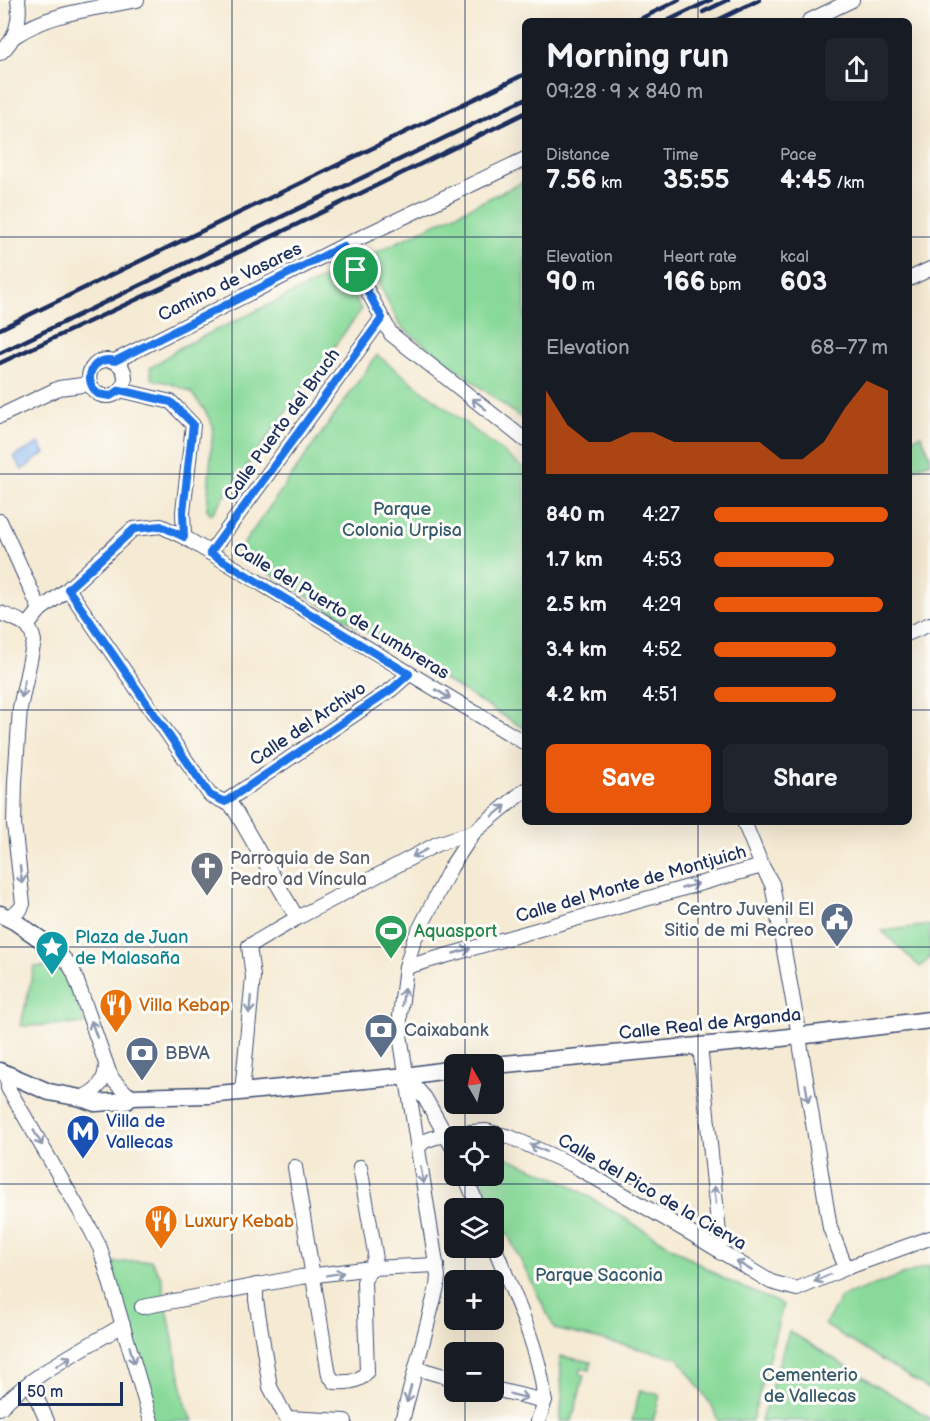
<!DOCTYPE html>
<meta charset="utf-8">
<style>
body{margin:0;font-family:"Balsamiq Sans",sans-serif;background:#20242c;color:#f1f3f6;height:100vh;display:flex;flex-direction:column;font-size:22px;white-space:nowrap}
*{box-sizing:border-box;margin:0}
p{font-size:20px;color:#9ea1a6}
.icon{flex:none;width:33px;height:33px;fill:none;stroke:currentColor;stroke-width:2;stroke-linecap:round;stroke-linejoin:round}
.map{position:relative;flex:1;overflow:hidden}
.details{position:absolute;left:522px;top:18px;width:390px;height:807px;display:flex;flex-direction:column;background:#171b24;border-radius:9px;box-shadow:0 6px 24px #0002}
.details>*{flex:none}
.needle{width:39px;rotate:351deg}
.buttons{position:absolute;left:444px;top:1054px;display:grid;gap:12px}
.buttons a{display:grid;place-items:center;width:60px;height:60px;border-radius:9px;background:#171b24;box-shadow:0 6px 24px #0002;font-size:30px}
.scale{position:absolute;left:18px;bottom:15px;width:105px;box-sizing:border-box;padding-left:6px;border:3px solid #1b2f5e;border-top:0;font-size:16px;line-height:21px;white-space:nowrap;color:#1b2f5e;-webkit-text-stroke:4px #fdfcf7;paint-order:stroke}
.pin{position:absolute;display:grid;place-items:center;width:51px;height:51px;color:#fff;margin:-26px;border:3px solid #fff;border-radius:50%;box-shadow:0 2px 6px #0007}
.round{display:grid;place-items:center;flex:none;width:63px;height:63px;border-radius:9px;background:#20242c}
.head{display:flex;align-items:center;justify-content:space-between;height:102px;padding:0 24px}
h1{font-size:33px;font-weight:700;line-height:45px}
.stats{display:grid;grid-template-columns:repeat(3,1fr);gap:9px;height:102px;padding:6px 24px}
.stats div{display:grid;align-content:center}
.stats b{font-size:26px;font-weight:700}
.stats small{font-size:16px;font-weight:400}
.stats p{font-size:16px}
.chart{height:168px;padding:12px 24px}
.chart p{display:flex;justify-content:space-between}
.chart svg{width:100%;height:108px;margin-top:6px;fill:#ea580c;opacity:.7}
.action{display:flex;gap:12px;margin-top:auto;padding:12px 24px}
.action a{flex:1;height:69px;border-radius:9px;background:#ea580c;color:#fff;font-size:24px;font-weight:700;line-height:69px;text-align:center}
.action a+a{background:#20242c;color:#f1f3f6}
ul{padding:0 24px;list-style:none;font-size:20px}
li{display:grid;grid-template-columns:96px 72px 1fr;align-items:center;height:45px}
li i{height:15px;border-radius:8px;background:#ea580c}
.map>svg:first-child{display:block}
.green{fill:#89da9a;stroke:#52847c;stroke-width:1.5}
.water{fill:#83b6f0;stroke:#4f72a7;stroke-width:1.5}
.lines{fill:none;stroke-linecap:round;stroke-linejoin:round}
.minor-casing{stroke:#3c4b70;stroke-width:16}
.tertiary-casing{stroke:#3c4b70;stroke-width:19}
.minor{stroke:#fff;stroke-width:14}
.tertiary{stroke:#fff;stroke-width:16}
.rail{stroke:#1b2f5e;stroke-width:4.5}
.oneway{stroke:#8d97ae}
.route-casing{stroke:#fff;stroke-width:12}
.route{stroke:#1a73e8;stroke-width:8}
.grid{fill:none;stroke:#1b2f5e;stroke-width:1.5;stroke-opacity:0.55}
.labels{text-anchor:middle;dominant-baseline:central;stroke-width:6;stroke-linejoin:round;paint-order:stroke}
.street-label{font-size:18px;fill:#1b2f5e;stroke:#fdfcf7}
.park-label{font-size:18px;fill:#365a6d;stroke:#fdfcf7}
.worship-label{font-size:18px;fill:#5b616d;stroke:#fdfcf7;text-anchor:start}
.service-label{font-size:18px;fill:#4e5e75;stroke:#fdfcf7;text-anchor:start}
.leisure-label{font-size:18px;fill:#27864d;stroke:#fdfcf7;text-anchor:start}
.culture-label{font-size:18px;fill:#0d838f;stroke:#fdfcf7;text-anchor:start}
.food-label{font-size:18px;fill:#c56008;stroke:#fdfcf7;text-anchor:start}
.transit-label{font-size:18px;fill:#164399;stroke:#fdfcf7;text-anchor:start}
</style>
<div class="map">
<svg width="930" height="1421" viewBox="0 0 930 1421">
<rect width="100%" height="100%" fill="#fdfcf7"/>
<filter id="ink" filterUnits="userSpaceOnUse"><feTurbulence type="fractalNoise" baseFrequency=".0167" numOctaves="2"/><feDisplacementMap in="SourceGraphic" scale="12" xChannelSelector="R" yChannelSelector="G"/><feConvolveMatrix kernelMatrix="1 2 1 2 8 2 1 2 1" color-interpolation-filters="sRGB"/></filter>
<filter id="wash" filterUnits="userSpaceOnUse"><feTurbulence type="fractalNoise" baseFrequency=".008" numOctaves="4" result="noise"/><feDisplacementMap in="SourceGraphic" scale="24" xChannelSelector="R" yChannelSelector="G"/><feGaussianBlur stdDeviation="1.35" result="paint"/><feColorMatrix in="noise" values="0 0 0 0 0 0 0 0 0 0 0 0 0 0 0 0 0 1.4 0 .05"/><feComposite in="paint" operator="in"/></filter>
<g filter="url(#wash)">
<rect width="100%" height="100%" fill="#f5ead3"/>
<g class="green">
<polygon points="525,181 525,421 400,326 366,257"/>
<polygon points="341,270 361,310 211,515 207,509 213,426 204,409 191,392 172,384 152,379 150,368 181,347"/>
<polygon points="377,355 525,469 525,729 237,553"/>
<polygon points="921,435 930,456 930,462 909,471 909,440"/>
<polygon points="930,925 930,958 920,967 882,931"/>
<polygon points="65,965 85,1024 22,1026 21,1025 34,967"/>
<polygon points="494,1152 565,1182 724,1279 783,1305 752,1421 718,1421 712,1406 678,1358 555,1329 485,1189 480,1176 494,1176"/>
<polygon points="151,1260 161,1276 185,1403 193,1421 151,1421 126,1337 112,1263"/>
<polygon points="930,1265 930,1390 825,1325 841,1297"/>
<polygon points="789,1331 930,1418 930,1421 761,1421"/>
<polygon points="560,1356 591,1362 590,1370 581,1368 580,1374 584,1375 572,1421 560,1421 562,1397"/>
<polygon points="640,1390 660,1395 653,1421 632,1421"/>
</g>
<polygon class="water" points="39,443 45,453 22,470 14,457"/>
</g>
<g filter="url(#ink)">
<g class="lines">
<g class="minor-casing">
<g id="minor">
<polyline points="809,21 852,0"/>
<path d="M15,36c36,-24 80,-27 122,-36"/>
<path d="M0,53c16,-13 21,-33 18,-53"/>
<polyline points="343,246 391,334 525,440"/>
<polyline points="909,279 930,269"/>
<circle cx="107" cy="378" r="18"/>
<polyline points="115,361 343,246 525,159"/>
<polyline points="120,390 171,402 193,425 183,512 184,537"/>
<polyline points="0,416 59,388 90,384"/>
<polyline points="0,521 40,610"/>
<polyline points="210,553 382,318"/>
<polyline points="68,589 210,795 231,805 236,812 297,918"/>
<path d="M0,613c17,7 30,8 34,28l-14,67 -5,74 -1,42 9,80 -3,6 -13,7"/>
<polyline points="28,625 40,610 68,589 133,529 161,526 184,537 525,743"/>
<polyline points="909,633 930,624"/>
<polyline points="225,802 392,689 409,674"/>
<polyline points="744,822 762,866 772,884 794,1006 830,1228 846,1268"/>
<polyline points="56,950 69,964 74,973 109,1072 113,1080 130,1097"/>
<polyline points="406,967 762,866"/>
<polyline points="700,1045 721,1253"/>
<polyline points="7,1073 8,1088 91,1230 100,1248 151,1421"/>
<polyline points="406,1076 425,1098 454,1150"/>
<polyline points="242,1092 253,977 249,946 297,918 437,844 474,832 525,790"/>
<path d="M81,1098c16,-7 25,-16 25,-34"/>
<polyline points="418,1147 425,1141 436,1137 471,1132 486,1131 510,1137 573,1165 697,1237 771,1282 797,1289 846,1268 930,1238"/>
<path d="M295,1167l34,208 6,7c12,1 26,0 32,-11l-3,-89c3,-11 11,-17 11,-29l-15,-86"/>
<polyline points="465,1176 479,1209"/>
<path d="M494,1246c17,43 48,107 50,153 1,7 -4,15 -6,22"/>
<polyline points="256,1285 256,1300 270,1387 288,1421"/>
<polyline points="142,1307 301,1277 371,1268 437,1265"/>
<polyline points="416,1368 454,1379"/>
<polyline points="30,1383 47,1421"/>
<polyline points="494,1389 545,1401"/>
<path d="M0,1408c34,-35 82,-58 123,-83"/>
<polyline points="287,1418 345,1421"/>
<polyline points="402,1421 437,1287 438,1276 400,1035 400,1016 406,967 414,940 451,867 474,832"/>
</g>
</g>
<g class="tertiary-casing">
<g id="tertiary">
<polyline points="0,914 14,921 56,950"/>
<polyline points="494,1065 773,1039 930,1020"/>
<polyline points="0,1071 49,1092 81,1098 95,1103 127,1101 130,1097 208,1095 406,1076 454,1069"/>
</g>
</g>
<use href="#minor" class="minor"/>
<use href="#tertiary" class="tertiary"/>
<g class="rail">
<polyline points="703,12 728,0"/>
<polyline points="636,21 679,0"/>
<polyline points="667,21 711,0"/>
<polyline points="716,21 759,0"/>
<polyline points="0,329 525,74"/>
<polyline points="0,353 525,99"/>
<polyline points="0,363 271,237 525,113"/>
</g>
</g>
<defs><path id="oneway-shaft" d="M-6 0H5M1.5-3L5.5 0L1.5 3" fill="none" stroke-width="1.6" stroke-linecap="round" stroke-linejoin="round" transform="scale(1.5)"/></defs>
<g class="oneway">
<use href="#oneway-shaft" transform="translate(479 404) rotate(-142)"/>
<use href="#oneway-shaft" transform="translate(23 689) rotate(100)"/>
<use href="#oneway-shaft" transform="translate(443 694) rotate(31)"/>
<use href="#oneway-shaft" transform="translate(499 811) rotate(-39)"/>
<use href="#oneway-shaft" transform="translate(420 853) rotate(152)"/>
<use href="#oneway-shaft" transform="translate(21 875) rotate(83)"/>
<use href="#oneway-shaft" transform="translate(690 886) rotate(-16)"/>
<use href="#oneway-shaft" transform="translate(462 951) rotate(-16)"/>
<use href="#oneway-shaft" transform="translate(403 997) rotate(-83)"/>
<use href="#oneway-shaft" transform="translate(250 1005) rotate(95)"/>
<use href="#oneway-shaft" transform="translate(94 1029) rotate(-109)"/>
<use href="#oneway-shaft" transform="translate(807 1093) rotate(81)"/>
<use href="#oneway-shaft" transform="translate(38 1138) rotate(60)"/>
<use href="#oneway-shaft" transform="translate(538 1148) rotate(-156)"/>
<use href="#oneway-shaft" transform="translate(422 1175) rotate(80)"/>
<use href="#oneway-shaft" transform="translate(715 1195) rotate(-96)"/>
<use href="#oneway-shaft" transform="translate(744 1266) rotate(-149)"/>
<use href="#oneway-shaft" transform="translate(335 1274) rotate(-9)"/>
<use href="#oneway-shaft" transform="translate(822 1278) rotate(157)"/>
<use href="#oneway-shaft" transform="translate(132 1355) rotate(74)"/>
<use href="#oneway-shaft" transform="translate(64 1361) rotate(-32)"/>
<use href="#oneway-shaft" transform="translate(409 1394) rotate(105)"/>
<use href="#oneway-shaft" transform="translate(519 1396) rotate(14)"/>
</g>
</g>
<g class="lines" filter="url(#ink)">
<g class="route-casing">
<path id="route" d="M343,246l39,72 -172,235 199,121 -17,15 -167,113 -15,-7 -142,-206 66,-60 27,-3 23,11 -1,-25 10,-88 -22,-22 -51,-12 -10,6 -12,-2c-17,-15 -5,-39 17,-33z"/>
</g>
<use href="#route" class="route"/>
</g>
<path class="grid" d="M232,0v1421M465,0v1065M698,0v21M0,237h525M909,237h21M0,474h525M909,474h21M0,710h525M909,710h21M698,822v599M0,947h930M465,1104v33M465,1176v33M0,1184h930M465,1248v33M465,1320v33M465,1392v29"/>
<defs>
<g id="church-pin" transform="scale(1.725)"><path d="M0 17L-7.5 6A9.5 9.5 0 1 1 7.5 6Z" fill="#6b7280" stroke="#fdfcf7"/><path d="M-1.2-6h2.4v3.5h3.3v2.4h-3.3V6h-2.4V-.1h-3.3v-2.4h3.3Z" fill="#fff"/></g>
<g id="civic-pin" transform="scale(1.725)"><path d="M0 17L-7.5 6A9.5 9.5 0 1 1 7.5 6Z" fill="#5c6f8a" stroke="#fdfcf7"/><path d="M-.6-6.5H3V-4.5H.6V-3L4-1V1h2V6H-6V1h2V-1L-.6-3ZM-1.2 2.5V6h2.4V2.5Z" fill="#fff"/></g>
<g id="stadium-pin" transform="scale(1.725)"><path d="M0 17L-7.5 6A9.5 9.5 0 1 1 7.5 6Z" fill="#2e9e5b" stroke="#fdfcf7"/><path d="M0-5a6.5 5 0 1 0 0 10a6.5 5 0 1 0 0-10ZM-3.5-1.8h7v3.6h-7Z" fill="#fff"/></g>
<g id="sight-pin" transform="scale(1.725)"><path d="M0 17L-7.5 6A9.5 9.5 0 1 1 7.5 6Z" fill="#0f9aa8" stroke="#fdfcf7"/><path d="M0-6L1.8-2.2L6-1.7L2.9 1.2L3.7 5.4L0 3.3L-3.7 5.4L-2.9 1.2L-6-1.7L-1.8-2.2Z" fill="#fff"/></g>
<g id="restaurant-pin" transform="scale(1.725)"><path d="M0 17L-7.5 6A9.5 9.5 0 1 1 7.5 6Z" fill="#e8710a" stroke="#fdfcf7"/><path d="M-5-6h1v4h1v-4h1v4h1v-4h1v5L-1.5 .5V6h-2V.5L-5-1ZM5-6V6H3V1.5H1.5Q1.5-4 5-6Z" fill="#fff"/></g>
<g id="bank-pin" transform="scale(1.725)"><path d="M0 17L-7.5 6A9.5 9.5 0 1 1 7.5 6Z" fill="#5c6f8a" stroke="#fdfcf7"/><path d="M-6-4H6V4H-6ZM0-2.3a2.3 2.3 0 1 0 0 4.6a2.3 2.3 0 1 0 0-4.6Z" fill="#fff"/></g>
<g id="metro-pin" transform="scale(1.725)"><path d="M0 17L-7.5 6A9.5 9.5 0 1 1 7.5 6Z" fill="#1a4fb4" stroke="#fdfcf7"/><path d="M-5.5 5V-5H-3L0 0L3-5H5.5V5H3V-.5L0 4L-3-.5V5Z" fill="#fff"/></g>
</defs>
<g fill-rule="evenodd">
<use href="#church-pin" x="207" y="868"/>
<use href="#civic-pin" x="837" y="919"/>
<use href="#stadium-pin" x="391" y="931"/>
<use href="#sight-pin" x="52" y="947"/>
<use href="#restaurant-pin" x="116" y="1005"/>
<use href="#bank-pin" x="381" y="1030"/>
<use href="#bank-pin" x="142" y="1053"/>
<use href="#metro-pin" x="83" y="1131"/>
<use href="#restaurant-pin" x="161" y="1221"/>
</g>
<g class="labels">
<g class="street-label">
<text transform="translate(230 282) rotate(-26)">Camino de Vasares</text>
<text transform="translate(282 425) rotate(-54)">Calle Puerto del Bruch</text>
<text transform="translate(341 611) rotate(31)">Calle del Puerto de Lumbreras</text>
<text transform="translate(308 724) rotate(-34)">Calle del Archivo</text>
<text transform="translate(631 884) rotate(-16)">Calle del Monte de Montjuich</text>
<text transform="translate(710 1024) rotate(-6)">Calle Real de Arganda</text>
<text transform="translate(652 1192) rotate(30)">Calle del Pico de la Cierva</text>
</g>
<g class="park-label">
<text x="402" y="509">Parque<tspan x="402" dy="21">Colonia Urpisa</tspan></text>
<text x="599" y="1275">Parque Saconia</text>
<text x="810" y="1375">Cementerio<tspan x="810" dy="21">de Vallecas</tspan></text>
</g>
<g class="worship-label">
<text x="230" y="858">Parroquia de San<tspan x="230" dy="21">Pedro ad Víncula</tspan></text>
</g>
<g class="service-label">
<text x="814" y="909" text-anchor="end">Centro Juvenil El<tspan x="814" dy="21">Sitio de mi Recreo</tspan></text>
<text x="404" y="1030">Caixabank</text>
<text x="165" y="1053">BBVA</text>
</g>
<g class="leisure-label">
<text x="414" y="931">Aquasport</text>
</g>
<g class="culture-label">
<text x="75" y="937">Plaza de Juan<tspan x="75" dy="21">de Malasaña</tspan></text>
</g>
<g class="food-label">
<text x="139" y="1005">Villa Kebap</text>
<text x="184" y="1221">Luxury Kebab</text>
</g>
<g class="transit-label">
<text x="106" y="1121">Villa de<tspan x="106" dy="21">Vallecas</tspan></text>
</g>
</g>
</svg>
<div class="buttons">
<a><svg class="needle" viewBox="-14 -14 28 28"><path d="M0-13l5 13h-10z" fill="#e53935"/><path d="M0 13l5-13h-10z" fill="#9ea1a6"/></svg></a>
<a><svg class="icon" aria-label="locate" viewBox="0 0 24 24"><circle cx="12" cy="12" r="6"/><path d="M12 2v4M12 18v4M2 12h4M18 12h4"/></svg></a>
<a><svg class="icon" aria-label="layers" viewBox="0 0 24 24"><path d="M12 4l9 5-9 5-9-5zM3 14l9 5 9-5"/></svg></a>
<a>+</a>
<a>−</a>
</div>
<div class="scale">50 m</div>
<div class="pin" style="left:356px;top:270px;background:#1e9e55"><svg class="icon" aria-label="arrive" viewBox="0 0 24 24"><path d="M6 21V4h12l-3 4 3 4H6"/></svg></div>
<section class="details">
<div class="head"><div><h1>Morning run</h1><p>09:28 · 9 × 840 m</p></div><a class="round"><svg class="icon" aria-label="share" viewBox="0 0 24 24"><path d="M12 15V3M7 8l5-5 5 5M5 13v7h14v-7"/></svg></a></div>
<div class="stats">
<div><p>Distance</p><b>7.56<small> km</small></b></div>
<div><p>Time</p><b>35:55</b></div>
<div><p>Pace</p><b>4:45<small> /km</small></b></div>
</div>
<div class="stats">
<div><p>Elevation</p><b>90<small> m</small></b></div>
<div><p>Heart rate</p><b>166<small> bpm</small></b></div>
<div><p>kcal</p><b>603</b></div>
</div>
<div class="chart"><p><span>Elevation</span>68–77 m</p>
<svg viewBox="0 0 160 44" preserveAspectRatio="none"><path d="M0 44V10L10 24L20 31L30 31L40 27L50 27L60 31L70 31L80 31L90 31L100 31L110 38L120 38L130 31L140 17L150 6L160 10V44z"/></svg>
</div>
<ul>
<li><b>840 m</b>4:27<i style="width:100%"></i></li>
<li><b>1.7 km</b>4:53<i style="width:69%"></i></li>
<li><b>2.5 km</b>4:29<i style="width:97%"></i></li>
<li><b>3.4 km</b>4:52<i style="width:70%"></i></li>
<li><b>4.2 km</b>4:51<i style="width:70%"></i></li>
</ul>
<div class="action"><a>Save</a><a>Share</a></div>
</section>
</div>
